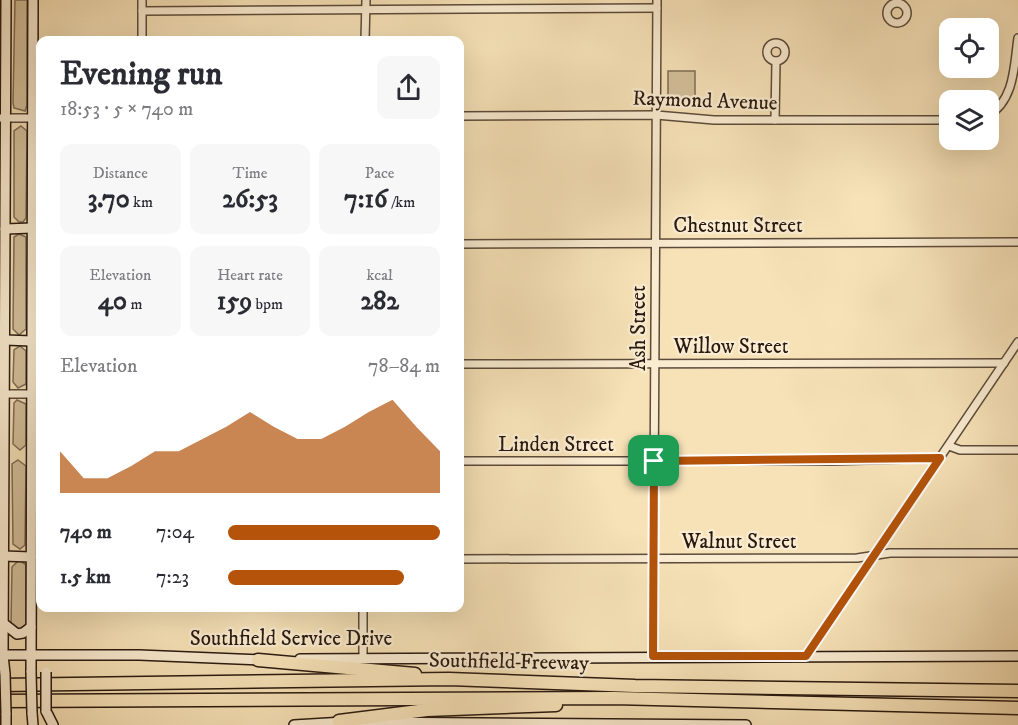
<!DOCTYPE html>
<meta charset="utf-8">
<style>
body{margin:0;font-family:"IM FELL DW Pica",serif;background:#f7f7f7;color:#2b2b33;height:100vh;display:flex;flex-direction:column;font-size:22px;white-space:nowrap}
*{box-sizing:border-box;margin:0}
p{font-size:20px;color:#7c7c81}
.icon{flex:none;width:33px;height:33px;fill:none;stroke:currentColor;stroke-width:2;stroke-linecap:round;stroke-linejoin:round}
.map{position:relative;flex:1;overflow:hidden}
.details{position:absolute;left:36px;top:36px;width:428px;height:576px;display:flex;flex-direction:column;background:#fff;border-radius:12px;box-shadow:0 6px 24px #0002}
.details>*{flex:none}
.buttons{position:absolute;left:939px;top:18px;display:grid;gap:12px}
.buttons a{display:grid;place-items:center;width:60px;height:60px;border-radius:12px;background:#fff;box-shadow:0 6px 24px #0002;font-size:30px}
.pin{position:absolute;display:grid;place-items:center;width:51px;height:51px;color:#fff;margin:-26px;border-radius:12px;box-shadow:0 3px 9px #0006}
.round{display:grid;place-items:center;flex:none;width:63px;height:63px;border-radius:12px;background:#f7f7f7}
.head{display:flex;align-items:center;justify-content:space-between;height:102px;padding:0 24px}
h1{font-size:33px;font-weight:700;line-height:45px}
.figures{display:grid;grid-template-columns:repeat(3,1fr);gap:9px;height:102px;padding:6px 24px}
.figures div{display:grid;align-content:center;border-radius:12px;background:#f7f7f7;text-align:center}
.figures b{font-size:26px;font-weight:700}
.figures small{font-size:16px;font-weight:400}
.figures p{font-size:16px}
.chart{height:168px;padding:12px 24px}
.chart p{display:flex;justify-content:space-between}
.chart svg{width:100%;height:108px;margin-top:6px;fill:#b45309;opacity:.7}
ul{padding:0 24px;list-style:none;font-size:20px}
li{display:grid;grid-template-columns:96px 72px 1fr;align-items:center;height:45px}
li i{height:15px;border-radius:8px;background:#b45309}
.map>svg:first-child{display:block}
.green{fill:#d4c09b;stroke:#7e6c56;stroke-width:1.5}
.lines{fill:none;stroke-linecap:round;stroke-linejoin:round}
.minor-casing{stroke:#5c4b3a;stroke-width:10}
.secondary-casing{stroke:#281910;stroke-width:12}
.motorway-casing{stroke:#281910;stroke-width:15}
.minor{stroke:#faecd1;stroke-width:7}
.secondary{stroke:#faecd1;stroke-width:9}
.motorway{stroke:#f7e2b8;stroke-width:12}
.secondary-bridge-casing{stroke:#281910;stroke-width:12;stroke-linecap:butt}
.secondary-bridge{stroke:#faecd1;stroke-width:9}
.route-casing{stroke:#fff;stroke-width:12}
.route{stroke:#b45309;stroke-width:8}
.labels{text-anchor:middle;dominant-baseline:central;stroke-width:4.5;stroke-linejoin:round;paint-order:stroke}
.street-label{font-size:21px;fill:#281910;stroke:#faecd1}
</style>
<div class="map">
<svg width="1018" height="725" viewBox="0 0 1018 725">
<rect width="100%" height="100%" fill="#f7e2b8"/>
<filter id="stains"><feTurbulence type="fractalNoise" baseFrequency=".00333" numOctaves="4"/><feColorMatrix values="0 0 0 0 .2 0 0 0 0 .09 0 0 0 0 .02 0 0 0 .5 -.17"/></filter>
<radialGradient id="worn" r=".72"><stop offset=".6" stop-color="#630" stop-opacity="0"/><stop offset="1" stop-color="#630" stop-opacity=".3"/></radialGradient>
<g class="green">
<polygon points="15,0 27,0 27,105 25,111 14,108 13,103"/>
<polygon points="668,71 695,71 695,106 670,103 668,100"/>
<polygon points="21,126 27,131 26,218 23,222 19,222 14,217 14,131"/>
<polygon points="19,234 26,237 26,329 19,335 13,329 14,237"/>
<polygon points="20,346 26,351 26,384 18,388 13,382 14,350"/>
<polygon points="17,400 26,404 26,445 20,450 13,444 14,403"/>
<polygon points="18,460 26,466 25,545 20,549 13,544 12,464"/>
<polygon points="19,560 26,565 26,625 18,630 11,624 12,567"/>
</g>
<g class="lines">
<g class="minor-casing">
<g id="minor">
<circle cx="897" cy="13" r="10"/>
<polyline points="142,11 657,8"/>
<polyline points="142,40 142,0"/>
<polyline points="365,40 366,0"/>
<circle cx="776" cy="52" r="9"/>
<polyline points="459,116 656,115 714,120 950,120"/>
<path d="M988,116c27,-16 26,-51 30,-78"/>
<polyline points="0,118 40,118"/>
<polyline points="775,120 776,61"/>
<polyline points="459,244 1018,242"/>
<polyline points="459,364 1004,363"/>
<polyline points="1,394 31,394"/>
<polyline points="949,446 960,450 1018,450"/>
<polyline points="459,461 830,461 940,458"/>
<polyline points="459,559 857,558 890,553 1018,553"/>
<polyline points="653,656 657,0"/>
<polyline points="806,656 1018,342"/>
<polyline points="363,658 363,608"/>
</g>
</g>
<g class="secondary-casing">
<g id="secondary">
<polyline points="5,229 32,228"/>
<polyline points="5,340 32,341"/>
<polyline points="3,556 31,557"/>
<polyline points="3,623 17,634 23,633 31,627"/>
<polyline points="0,655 139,655 263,660"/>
<polyline points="300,659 1018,656"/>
<polyline points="31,672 33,0"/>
<polyline points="5,674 3,655 6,0"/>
<polyline points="46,711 53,725"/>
<polyline points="6,713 6,725"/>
<polyline points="32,713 33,725"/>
<polyline points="358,722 746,725"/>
<polyline points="294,725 344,722"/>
</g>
</g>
<g class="motorway-casing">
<g id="motorway">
<polyline points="258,660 415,674"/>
<polyline points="0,685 449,679 635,686 1018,691"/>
<polyline points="0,701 614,698 1018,708"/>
<polyline points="339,721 427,710 556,705"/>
</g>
</g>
<use href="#minor" class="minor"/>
<use href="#secondary" class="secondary"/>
<use href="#motorway" class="motorway"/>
<g class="secondary-bridge-casing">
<g id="secondary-bridge">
<polyline points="31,672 32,713"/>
<polyline points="46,672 46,711"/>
<polyline points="5,674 6,713"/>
</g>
</g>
<use href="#secondary-bridge" class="secondary-bridge"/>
</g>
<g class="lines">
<g class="route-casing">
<polygon id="route" points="940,458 806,656 653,656 654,461"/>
</g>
<use href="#route" class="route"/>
</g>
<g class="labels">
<g class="street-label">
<text transform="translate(705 101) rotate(2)">Raymond Avenue</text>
<text x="738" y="226">Chestnut Street</text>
<text transform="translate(639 328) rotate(-90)">Ash Street</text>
<text x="731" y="347">Willow Street</text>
<text x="556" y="445">Linden Street</text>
<text x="739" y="542">Walnut Street</text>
<text x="291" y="639">Southfield Service Drive</text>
<text transform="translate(509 662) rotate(1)">Southfield Freeway</text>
</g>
</g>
<rect width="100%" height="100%" filter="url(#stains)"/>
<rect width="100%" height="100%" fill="url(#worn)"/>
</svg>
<div class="buttons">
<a><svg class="icon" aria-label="locate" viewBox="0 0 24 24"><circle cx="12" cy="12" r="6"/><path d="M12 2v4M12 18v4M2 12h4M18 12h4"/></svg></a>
<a><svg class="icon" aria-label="layers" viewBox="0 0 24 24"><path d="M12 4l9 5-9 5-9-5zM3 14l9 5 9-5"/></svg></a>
</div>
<div class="pin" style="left:654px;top:461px;background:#1e9e55"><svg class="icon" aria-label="arrive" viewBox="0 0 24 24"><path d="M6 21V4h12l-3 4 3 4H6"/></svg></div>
<section class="details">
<div class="head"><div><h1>Evening run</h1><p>18:53 · 5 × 740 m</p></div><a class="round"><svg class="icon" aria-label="share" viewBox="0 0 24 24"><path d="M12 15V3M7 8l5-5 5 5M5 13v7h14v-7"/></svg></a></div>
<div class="figures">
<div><p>Distance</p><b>3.70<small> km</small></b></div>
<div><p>Time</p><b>26:53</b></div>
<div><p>Pace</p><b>7:16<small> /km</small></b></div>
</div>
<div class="figures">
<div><p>Elevation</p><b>40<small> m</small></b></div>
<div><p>Heart rate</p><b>159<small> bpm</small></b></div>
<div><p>kcal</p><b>282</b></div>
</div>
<div class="chart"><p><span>Elevation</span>78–84 m</p>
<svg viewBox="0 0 160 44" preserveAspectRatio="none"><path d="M0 44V27L10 38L20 38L30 33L40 27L50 27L60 22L70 17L80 11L90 17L100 22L110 22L120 17L130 11L140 6L150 17L160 27V44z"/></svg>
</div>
<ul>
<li><b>740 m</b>7:04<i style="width:100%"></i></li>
<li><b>1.5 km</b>7:23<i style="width:83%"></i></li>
</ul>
</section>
</div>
